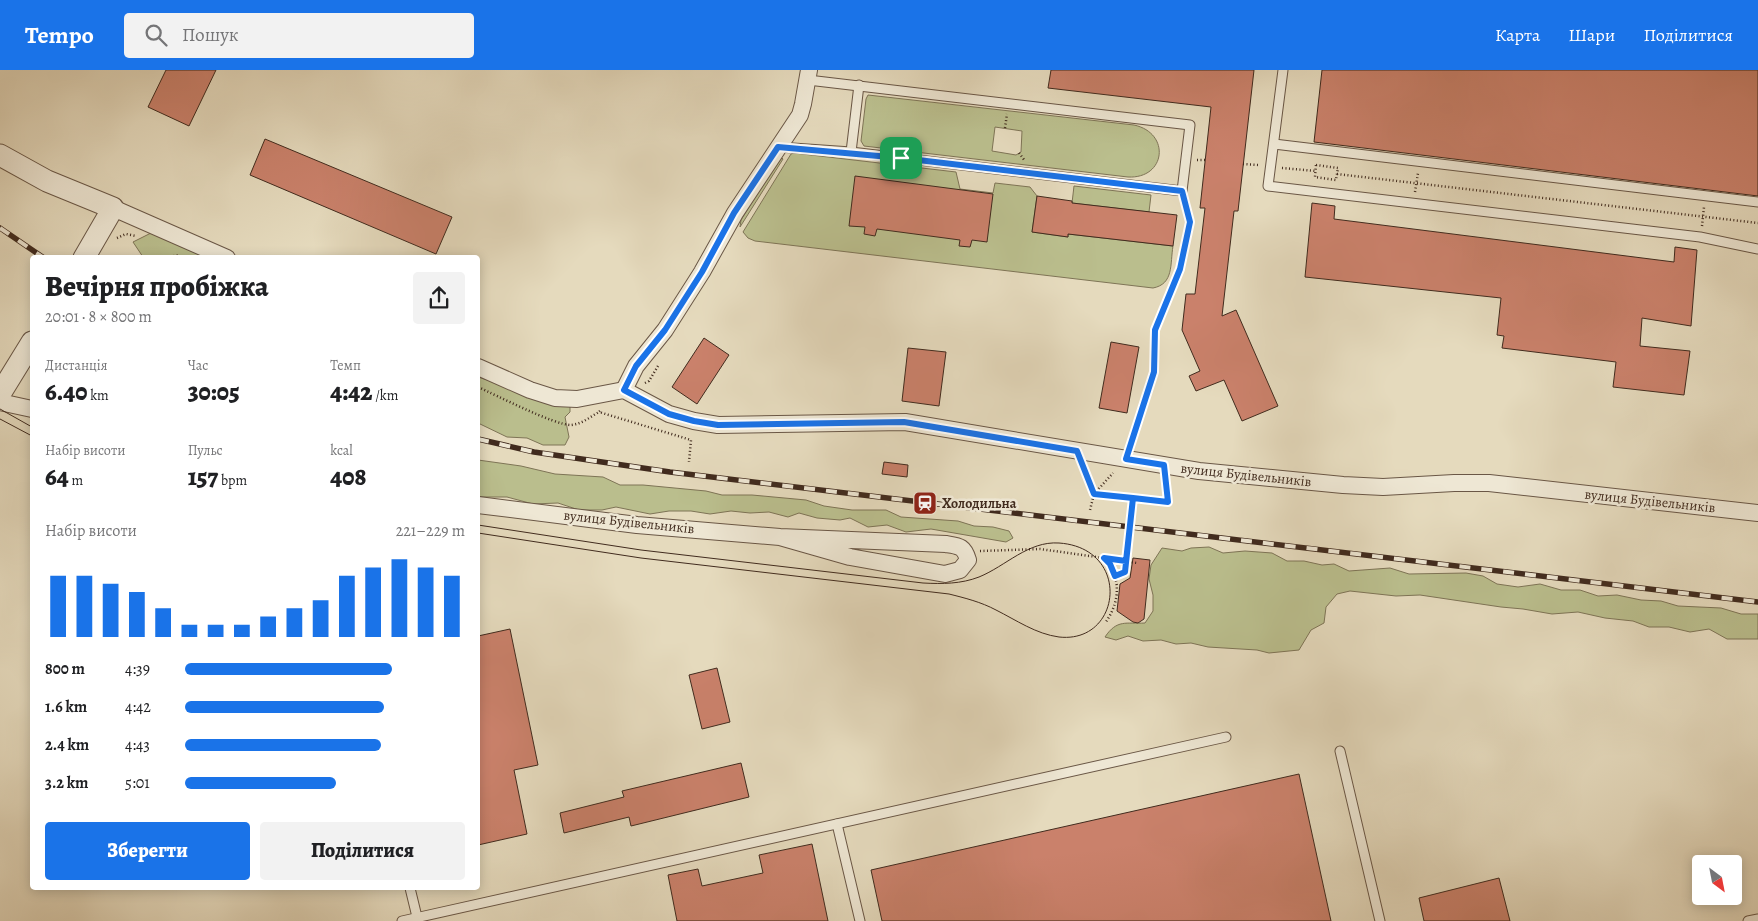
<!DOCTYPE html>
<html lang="uk">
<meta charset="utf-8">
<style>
body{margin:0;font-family:Alegreya,serif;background:#f2f2f2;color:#202124;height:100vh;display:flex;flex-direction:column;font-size:19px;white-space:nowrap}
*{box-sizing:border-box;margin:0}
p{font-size:16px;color:#757577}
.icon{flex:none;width:28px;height:28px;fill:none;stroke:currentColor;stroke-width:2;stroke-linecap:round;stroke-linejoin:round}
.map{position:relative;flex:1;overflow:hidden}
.panel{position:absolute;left:30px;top:185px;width:450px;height:635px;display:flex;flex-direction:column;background:#fff;border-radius:5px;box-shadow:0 2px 12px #0003}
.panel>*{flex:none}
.needle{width:32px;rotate:148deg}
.tools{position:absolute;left:1692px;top:785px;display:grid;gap:10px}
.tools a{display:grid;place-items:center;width:50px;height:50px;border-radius:5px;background:#fff;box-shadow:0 2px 12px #0003;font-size:25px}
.pin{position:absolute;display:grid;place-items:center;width:42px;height:42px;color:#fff;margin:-21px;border-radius:10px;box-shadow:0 2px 8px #0006}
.round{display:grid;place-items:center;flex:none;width:52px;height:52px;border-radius:5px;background:#f2f2f2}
.head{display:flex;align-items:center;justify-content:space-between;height:85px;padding:0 15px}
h1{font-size:28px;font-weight:800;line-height:38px}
.figures{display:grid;grid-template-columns:repeat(3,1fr);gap:8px;height:85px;padding:5px 15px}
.figures div{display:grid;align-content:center}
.figures b{font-size:25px;font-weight:800}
.figures small{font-size:14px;font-weight:400}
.figures p{font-size:14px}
.chart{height:140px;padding:10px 15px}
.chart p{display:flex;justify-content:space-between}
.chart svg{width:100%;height:90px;margin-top:5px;stroke:#1a73e8;stroke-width:6}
.primary-button{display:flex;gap:10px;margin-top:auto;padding:10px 15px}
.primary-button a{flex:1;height:58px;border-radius:5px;background:#1a73e8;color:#fff;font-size:20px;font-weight:800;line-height:58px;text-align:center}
.primary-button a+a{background:#f2f2f2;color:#202124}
ul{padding:0 15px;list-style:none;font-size:16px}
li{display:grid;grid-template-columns:80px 60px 1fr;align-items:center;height:38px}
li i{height:12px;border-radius:6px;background:#1a73e8}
header{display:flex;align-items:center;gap:30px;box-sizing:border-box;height:70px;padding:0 25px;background:#1a73e8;color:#fff}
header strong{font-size:24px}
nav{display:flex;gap:28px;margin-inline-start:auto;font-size:18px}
.search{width:350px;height:45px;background:#f2f2f2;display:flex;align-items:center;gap:12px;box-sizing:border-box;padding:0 18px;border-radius:5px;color:#757577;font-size:19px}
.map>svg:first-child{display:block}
.green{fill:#babe8d;stroke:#7e7456;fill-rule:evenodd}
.building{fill:#ca816b;stroke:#412b1e}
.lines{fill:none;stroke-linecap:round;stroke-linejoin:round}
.service-casing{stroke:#6a5746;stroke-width:11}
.minor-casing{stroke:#6a5746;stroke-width:18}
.tertiary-casing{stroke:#6a5746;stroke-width:23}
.path{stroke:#412b1e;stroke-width:2.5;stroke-dasharray:1 2.5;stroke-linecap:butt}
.service{stroke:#eee7d4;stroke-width:9}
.minor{stroke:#eee7d4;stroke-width:16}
.tertiary{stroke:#eee7d4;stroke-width:21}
.tram{stroke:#412b1e;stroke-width:1}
.rail-casing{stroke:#412b1e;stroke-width:5.5}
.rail{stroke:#eee7d4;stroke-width:4;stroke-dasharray:11;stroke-linecap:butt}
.path-bridge{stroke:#412b1e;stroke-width:2.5;stroke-dasharray:1 2.5;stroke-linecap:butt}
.route-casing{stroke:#fff;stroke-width:10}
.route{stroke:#1a73e8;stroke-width:6}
.labels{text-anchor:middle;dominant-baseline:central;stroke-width:5;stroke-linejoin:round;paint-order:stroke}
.street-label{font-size:14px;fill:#412b1e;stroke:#eee7d4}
.poi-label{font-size:14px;font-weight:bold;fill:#412b1e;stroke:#eee7d4;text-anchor:start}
</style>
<header>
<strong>Tempo</strong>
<div class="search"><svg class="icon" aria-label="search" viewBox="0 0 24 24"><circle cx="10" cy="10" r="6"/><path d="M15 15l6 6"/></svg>Пошук</div>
<nav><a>Карта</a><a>Шари</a><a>Поділитися</a></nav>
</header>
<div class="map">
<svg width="1758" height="851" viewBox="0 0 1758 851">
<rect width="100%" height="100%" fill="#e5dabd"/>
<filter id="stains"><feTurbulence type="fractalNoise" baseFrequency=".004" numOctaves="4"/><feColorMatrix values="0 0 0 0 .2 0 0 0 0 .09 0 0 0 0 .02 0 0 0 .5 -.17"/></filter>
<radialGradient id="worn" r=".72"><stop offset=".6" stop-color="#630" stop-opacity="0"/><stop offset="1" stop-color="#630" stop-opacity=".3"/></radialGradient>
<g class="green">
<path d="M868,25l266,30c37,8 32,54 -6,52l-264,-31 -3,-5 5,-42zM995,57l27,4 -1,21 -5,3 -24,-4z"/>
<path d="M794,83l162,19 4,17 33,4 2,-10 35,4 7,9 -5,36 36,5v-3l105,12c-3,18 1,38 -20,42l-398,-47 -7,-3 -5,-6 48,-78z"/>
<polygon points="782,88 783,89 740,157 741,150 774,97"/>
<polygon points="1074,116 1151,125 1149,142 1072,133"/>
<polygon points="153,162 212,187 143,187 133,172"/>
<polygon points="478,307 570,336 570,342 565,347 569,367 565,375 543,375 527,368 507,367 478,353"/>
<polygon points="478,390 521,396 555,404 603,407 620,415 643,415 706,421 722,425 752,425 806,430 824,436 852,440 886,440 901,447 958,451 974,456 993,457 1009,461 1013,468 1006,472 931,459 906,462 887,455 868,457 850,448 840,450 817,448 799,443 788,447 769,442 750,443 731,441 710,444 691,441 669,441 650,444 616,437 602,440 579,440 558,433 533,434 507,427 478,427"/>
<path d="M1191,478l18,-1 14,6 22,-2 27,2 15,8h17l18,4 12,-1 15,7 41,-3 19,6 57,-1 17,3 14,8 21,3 22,-3 21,6h19l18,6 19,-1 24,5 20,1 17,5 43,2 20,6h17v25h-31l-18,-10 -19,3 -21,-5h-20l-16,-6 -28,-3 -27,-6 -26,2 -29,-5 -22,-2 -81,-12 -24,1 -46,-5 -13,3 -11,13 -2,16 -13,7 -12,20 -30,3 -12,-3 -49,-3 -17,-4 -15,1 -15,-4 -18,1 -15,-5 -12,4 -11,-3c12,-18 21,-13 40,-14l8,-12v-16l-4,-16 2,-14 11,-17 20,3z"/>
</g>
<g class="building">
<polygon points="166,0 216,0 189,56 148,37"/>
<polygon points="1051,0 1254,0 1238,141 1234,141 1222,246 1236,240 1278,336 1242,351 1224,310 1196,321 1189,306 1200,301 1182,260 1186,224 1195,224 1205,138 1200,138 1211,37 1048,18"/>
<polygon points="1322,0 1758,0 1758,126 1314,72"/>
<polygon points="265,69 452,147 436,184 250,105"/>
<polygon points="855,106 993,124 987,172 972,170 970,177 959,176 960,170 877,159 875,166 864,164 865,157 849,156"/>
<polygon points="1037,126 1072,131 1072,133 1177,145 1173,176 1068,164 1068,167 1032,162"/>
<polygon points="1312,133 1335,136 1334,149 1674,192 1675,177 1697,180 1691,256 1642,248 1640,276 1690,281 1684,325 1613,317 1616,292 1502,278 1504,266 1497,265 1501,228 1305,207"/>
<polygon points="704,268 729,285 697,334 672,317"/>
<polygon points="1111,272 1139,277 1127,343 1099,338"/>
<polygon points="908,278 946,282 939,336 902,331"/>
<polygon points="884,392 908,395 907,407 882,404"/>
<polygon points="1133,488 1150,490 1144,549 1138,553 1133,552 1117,541 1120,514 1130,508"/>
<polygon points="510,559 538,695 514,700 527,764 478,775 478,566"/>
<polygon points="717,598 730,652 702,659 689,605"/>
<polygon points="741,693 749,727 631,756 629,747 564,763 560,743 624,727 622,721"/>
<polygon points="1299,704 1331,851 882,851 871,800"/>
<polygon points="812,774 828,851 677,851 668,805 698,799 702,816 763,803 759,785"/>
<polygon points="1499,808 1510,851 1424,851 1419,828"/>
</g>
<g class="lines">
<g class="service-casing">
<g id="service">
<polyline points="1283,0 1268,116 1700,167 1758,179"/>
<polyline points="1274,74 1758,132"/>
<polyline points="779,77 851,82 1182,121 1190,55 808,10"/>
<polyline points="851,82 859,15"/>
<polyline points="1340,681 1380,851"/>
<polyline points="837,754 860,851"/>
<polyline points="410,818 418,851"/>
<polyline points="402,851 1226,667"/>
<polyline points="1748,851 1758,849"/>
</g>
</g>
<g class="minor-casing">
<g id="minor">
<polyline points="113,138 227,188"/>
<polyline points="478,297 530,320 555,328 577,329 624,320 669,344 694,351 718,355 905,352 1199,401 1343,415 1383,417 1454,413 1489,413 1758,443"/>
<polyline points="624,320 636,296 665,260 702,202 735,143 800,45 803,34 809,0"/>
<polyline points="0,332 32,339"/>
<path d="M478,435l159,20 143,12 166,7c13,2 18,2 22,16l-8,10 -15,4 -95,-17 -70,-20"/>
</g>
</g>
<g class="tertiary-casing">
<g id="tertiary">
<polyline points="0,85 47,111 113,138 84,188"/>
<polyline points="0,324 32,272"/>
</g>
</g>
<g class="path">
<polyline points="1005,58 1007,44"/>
<polyline points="1019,83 1025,91"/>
<polyline points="1197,90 1205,90"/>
<polyline points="1243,94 1259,95"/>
<polygon points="1316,95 1338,98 1336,110 1315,107"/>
<polyline points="1282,98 1316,101"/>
<polyline points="1337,104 1758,153"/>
<polyline points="1415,122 1418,103"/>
<polyline points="1702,156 1704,137"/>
<polyline points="117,168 126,164 136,166"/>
<polyline points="163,188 180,185"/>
<polyline points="645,313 649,311 658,296"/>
<path d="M478,317c18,8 76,38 93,38 11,-1 19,-8 28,-13"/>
<polyline points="600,341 599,342 691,370 689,392"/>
<polyline points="1131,373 1154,302 1155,260 1180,199 1190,153 1185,132"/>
<polyline points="1083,396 1094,424 1090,440"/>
<polyline points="1094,424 1113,403"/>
<polyline points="1094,424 1168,432 1166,411"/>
<path d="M980,481l60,-2 64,9c18,19 16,45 1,65"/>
<polyline points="1104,488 1137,493"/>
<polyline points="1115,506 1125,502 1128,478"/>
</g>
<use href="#service" class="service"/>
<use href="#minor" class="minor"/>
<use href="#tertiary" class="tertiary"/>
<g class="tram">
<polyline points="0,339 32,357"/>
<polyline points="0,349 32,366"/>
<path d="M478,455l163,25 282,33c19,1 38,1 56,-6 27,-11 49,-36 80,-34 73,5 63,101 0,94 -23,-3 -43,-17 -63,-27 -15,-8 -31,-12 -47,-16l-308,-36 -163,-25"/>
</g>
<g class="rail-casing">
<g id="rail">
<polyline points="0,158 44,188"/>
<polyline points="478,369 534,382 670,402 1758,532"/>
</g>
</g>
<use href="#rail" class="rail"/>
<polyline class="path-bridge" points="1128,478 1133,428"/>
</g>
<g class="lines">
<g class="route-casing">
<polyline id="route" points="901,88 778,77 734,143 702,202 665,260 636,296 624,320 669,344 694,351 718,355 904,352 1077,381 1094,424 1133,428 1125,502 1115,506 1110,494 1104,488 1126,491 1133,428 1168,432 1164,395 1126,389 1154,302 1155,260 1180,199 1190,152 1182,121 901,88"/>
</g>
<use href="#route" class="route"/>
</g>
<defs>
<g id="station-square" transform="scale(1.25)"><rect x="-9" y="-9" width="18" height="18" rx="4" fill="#8f2418" stroke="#eee7d4"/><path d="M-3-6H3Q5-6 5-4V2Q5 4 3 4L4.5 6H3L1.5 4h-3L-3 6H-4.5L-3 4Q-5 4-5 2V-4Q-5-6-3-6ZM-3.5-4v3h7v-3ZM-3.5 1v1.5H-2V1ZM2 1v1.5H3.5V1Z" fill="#fff"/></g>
</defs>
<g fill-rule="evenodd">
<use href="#station-square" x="925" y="433"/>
</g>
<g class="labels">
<g class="street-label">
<text transform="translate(1246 405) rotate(6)">вулиця Будівельників</text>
<text transform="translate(1650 431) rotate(6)">вулиця Будівельників</text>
<text transform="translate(629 452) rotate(6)">вулиця Будівельників</text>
</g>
<g class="poi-label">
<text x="942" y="433">Холодильна</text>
</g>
</g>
<rect width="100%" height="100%" filter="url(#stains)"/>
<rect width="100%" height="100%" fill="url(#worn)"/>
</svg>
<div class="tools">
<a><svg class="needle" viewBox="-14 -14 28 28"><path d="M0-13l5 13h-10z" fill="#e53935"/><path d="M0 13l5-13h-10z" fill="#757577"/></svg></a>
</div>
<div class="pin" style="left:901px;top:88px;background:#1e9e55"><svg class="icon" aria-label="arrive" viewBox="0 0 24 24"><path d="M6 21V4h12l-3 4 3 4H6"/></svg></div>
<section class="panel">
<div class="head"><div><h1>Вечірня пробіжка</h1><p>20:01 · 8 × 800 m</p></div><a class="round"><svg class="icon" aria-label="share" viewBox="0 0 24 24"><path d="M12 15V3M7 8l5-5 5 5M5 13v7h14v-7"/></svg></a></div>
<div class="figures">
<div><p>Дистанція</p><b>6.40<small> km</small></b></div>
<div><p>Час</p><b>30:05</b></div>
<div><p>Темп</p><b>4:42<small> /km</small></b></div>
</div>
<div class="figures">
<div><p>Набір висоти</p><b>64<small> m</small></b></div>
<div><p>Пульс</p><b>157<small> bpm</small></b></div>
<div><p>kcal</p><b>408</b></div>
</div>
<div class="chart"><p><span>Набір висоти</span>221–229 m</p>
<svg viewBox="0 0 160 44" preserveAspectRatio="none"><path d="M5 44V14M15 44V14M25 44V18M35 44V22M45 44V30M55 44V38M65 44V38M75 44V38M85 44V34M95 44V30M105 44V26M115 44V14M125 44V10M135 44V6M145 44V10M155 44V14"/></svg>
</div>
<ul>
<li><b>800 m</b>4:39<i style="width:74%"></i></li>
<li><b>1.6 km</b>4:42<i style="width:71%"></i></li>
<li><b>2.4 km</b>4:43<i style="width:70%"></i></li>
<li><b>3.2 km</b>5:01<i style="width:54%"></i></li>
</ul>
<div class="primary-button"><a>Зберегти</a><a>Поділитися</a></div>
</section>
</div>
